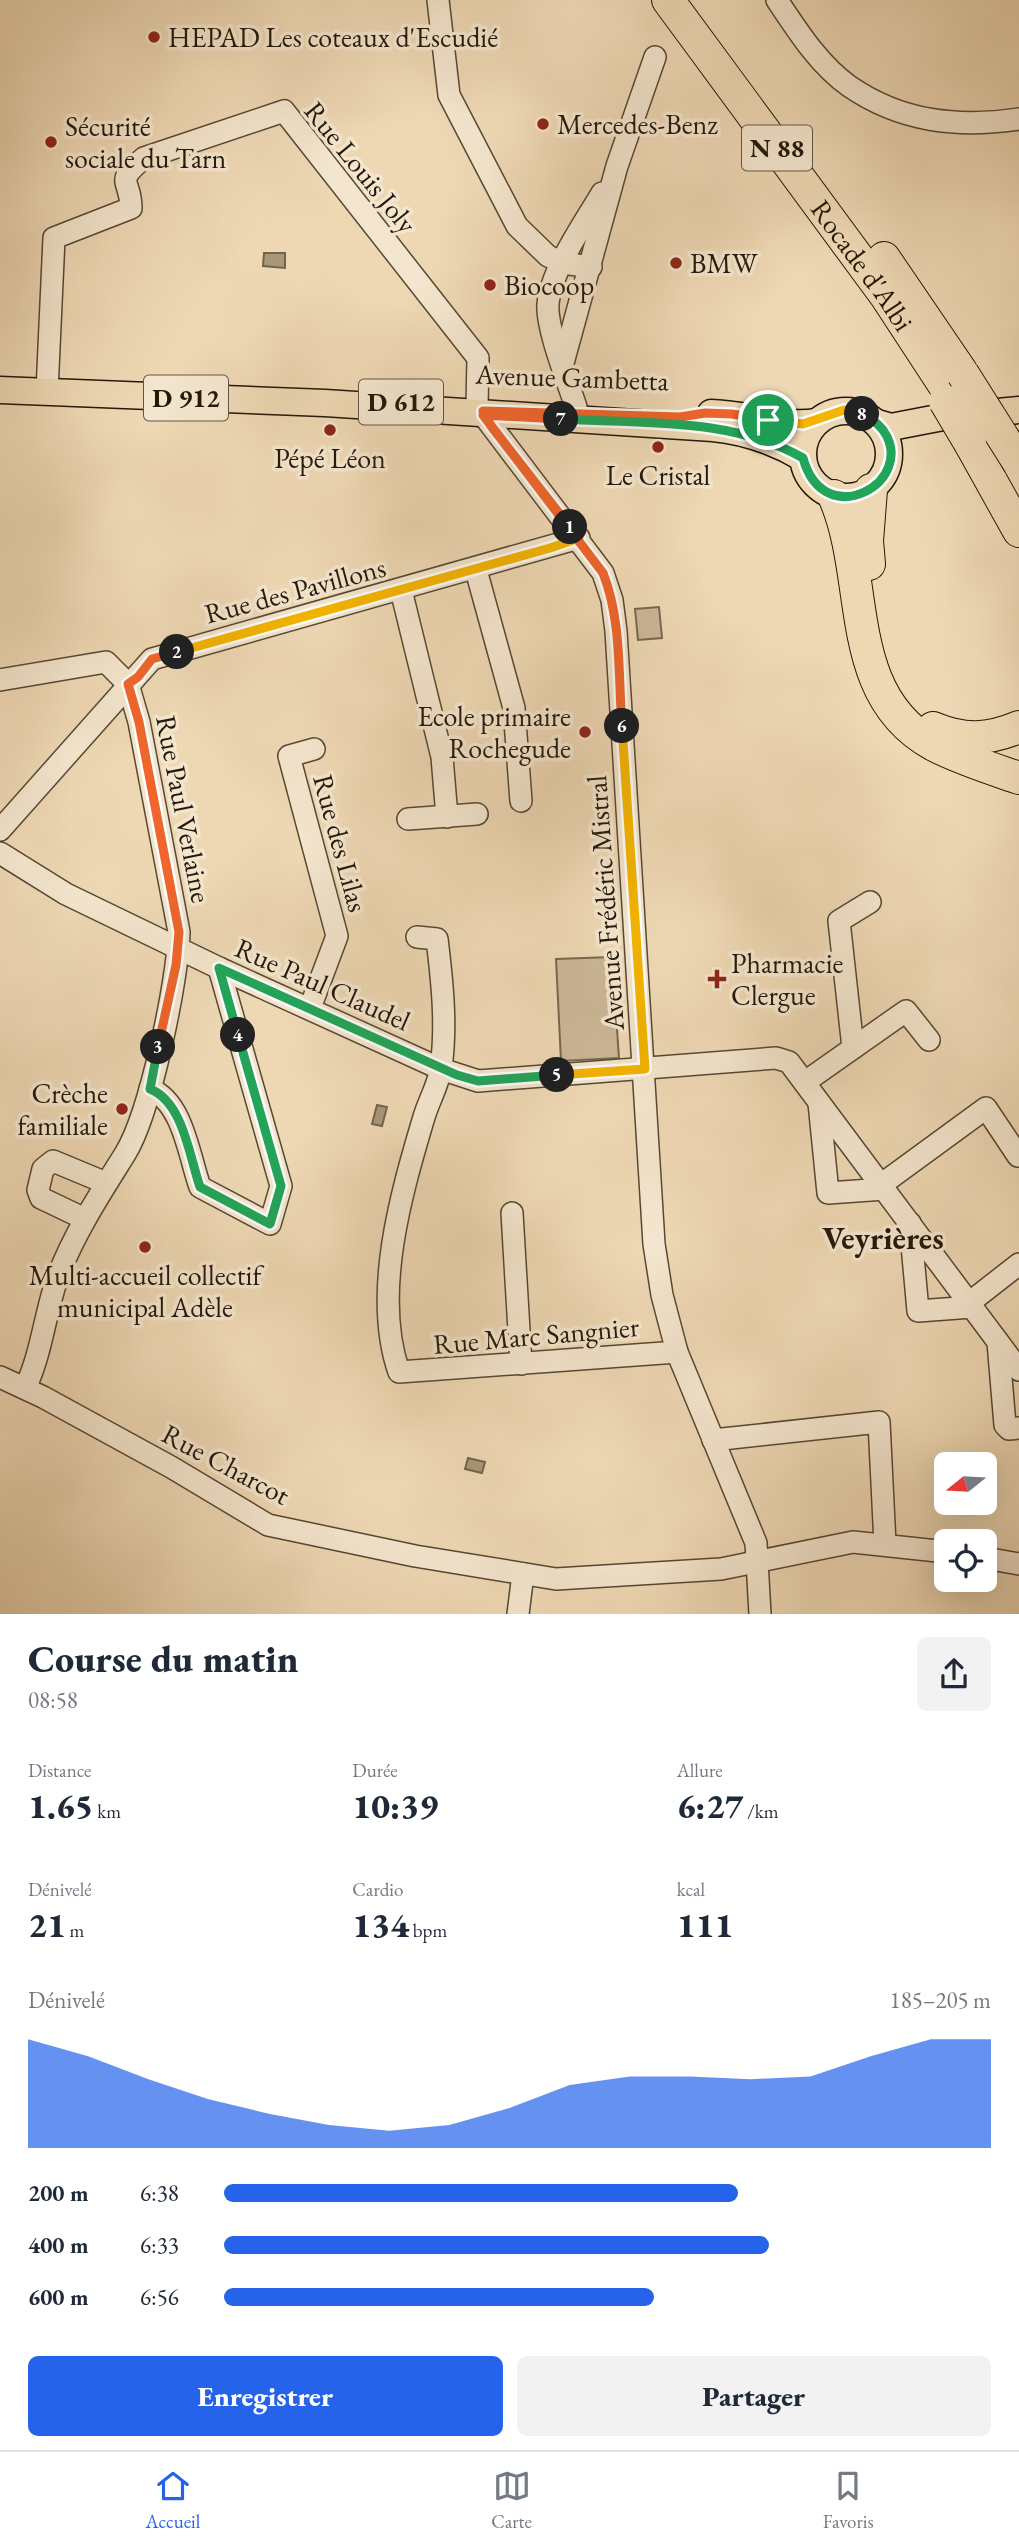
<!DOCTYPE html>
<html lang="fr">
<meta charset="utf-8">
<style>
body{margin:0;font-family:"EB Garamond",serif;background:#f2f2f3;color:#1f2937;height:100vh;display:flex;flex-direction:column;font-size:26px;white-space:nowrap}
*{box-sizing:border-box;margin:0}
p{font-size:23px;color:#747a83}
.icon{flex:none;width:38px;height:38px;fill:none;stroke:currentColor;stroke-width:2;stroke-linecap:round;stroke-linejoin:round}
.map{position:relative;height:1614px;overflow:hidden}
.panel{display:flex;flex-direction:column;background:#fff;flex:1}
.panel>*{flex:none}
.needle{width:46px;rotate:252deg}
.tools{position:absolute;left:934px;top:1452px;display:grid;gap:14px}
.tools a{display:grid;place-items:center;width:63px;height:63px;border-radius:10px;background:#fff;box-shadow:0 7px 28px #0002;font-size:35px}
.pin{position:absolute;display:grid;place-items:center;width:60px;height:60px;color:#fff;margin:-30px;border:4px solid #fff;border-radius:50%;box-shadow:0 2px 7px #0007}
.km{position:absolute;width:35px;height:35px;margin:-18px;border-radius:50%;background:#222;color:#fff;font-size:19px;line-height:35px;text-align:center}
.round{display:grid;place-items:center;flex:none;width:74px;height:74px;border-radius:10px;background:#f2f2f3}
.headline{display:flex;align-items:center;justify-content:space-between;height:119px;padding:0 28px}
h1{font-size:38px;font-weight:800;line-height:52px}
.figures{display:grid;grid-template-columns:repeat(3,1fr);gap:10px;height:119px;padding:7px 28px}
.figures div{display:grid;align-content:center}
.figures b{font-size:35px;font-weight:800}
.figures small{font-size:19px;font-weight:400}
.figures p{font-size:19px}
.chart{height:196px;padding:14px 28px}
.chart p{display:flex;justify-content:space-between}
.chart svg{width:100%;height:126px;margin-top:7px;fill:#2563eb;opacity:.7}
.button{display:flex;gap:14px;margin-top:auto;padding:14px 28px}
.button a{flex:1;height:80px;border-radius:10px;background:#2563eb;color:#fff;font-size:28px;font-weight:800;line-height:80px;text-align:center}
.button a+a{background:#f2f2f3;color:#1f2937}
ul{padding:0 28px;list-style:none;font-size:23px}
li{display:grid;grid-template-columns:112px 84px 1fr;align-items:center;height:52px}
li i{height:18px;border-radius:9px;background:#2563eb}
.menu{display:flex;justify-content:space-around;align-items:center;height:98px;border-top:2px solid #e0e1e3;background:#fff;font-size:19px;color:#747a83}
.menu a{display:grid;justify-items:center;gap:4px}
.menu .on{color:#2563eb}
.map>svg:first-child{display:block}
.green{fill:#cbb797;stroke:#776850;stroke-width:2}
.water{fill:#a9977a;stroke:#73644c;stroke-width:2}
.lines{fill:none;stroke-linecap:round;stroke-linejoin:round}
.minor-casing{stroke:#564833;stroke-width:24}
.major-casing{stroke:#231808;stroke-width:29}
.highway-casing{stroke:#231808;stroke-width:34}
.minor{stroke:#f4e6ce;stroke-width:21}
.major{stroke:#eed8b4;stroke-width:26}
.highway{stroke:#eed8b4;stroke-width:32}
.highway-bridge-casing{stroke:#231808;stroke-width:34;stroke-linecap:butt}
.highway-bridge{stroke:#eed8b4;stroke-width:32}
.split-1-casing{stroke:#fff;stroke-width:14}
.split-2-casing{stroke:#fff;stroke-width:14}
.split-3-casing{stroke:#fff;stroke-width:14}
.split-4-casing{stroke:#fff;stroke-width:14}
.split-5-casing{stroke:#fff;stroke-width:14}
.split-6-casing{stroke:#fff;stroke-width:14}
.split-7-casing{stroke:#fff;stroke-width:14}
.split-8-casing{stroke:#fff;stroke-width:14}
.split-9-casing{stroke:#fff;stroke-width:14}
.split-1{stroke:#f0652b;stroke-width:9}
.split-2{stroke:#f5b400;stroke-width:9}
.split-3{stroke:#f0652b;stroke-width:9}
.split-4{stroke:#22a559;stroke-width:9}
.split-5{stroke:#22a559;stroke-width:9}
.split-6{stroke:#f5b400;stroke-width:9}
.split-7{stroke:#f0652b;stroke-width:9}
.split-8{stroke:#22a559;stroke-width:9}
.split-9{stroke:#f5b400;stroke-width:9}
.poi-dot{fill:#8f2418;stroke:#f4e6ce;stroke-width:2.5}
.labels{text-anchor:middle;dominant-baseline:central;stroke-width:7;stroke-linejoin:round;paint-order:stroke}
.shield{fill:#f4e6ce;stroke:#625643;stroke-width:2}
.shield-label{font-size:26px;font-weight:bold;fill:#231808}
.poi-label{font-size:28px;fill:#231808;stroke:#f4e6ce;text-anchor:start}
.street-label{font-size:28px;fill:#231808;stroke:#f4e6ce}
.quarter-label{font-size:32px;font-weight:bold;fill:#231808;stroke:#f4e6ce}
</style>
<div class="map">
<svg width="1019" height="1614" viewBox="0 0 1019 1614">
<rect width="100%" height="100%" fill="#eed8b4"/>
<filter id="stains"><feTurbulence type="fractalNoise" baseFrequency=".00286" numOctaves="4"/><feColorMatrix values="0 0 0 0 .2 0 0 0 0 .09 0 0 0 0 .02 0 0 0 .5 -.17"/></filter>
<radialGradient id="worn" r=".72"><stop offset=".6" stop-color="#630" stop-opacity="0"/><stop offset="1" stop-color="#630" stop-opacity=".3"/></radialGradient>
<g class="green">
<polygon points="659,607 662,638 638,640 635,609"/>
<polygon points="612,957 619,1058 561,1061 556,959"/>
</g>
<g class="water">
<polygon points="264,253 285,253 285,268 263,266"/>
<polygon points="377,1105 387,1107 382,1126 372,1124"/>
<polygon points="468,1458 485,1462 482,1473 465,1469"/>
</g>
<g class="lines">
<g class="minor-casing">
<g id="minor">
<polyline points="438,0 449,95 517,226 548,256 563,263 591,267"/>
<path d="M777,0c20,30 42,65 72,86 52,36 109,42 170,33"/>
<polyline points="563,363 617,166 655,57"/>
<path d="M47,391l7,-153 77,-30c0,-29 -18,-25 13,-50l140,-47 194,247 -1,48"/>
<path d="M576,407c-8,-25 -30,-79 -28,-103 3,-34 37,-82 54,-111"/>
<polyline points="487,420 603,573 612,600 616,631 654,1244 662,1295 677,1352 756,1543 760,1614"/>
<polyline points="476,570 514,708 521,801"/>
<polyline points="401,590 442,757 447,817"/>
<path d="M0,680l106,-18 22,22 11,38 40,210c-1,48 -29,182 -54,222 -25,40 -50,78 -67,122 -13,36 -16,77 -33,112"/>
<polyline points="408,819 477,814"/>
<polyline points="0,830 152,659 579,538"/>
<polyline points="0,853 66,894 219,968 441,1069 478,1081 776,1058 789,1062 1019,1370"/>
<path d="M417,937l20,2c5,41 10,87 4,128 -2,17 -12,33 -17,50 -23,77 -52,177 -25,255l278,-20"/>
<polyline points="310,1008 337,936 289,756 314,749"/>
<polyline points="853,1048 839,921 870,902"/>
<polyline points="805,1082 906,1011 929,1040"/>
<path d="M150,1089c33,13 39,67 50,98l70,37 11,-38 -62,-218"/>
<polyline points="819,1103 828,1193 885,1189"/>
<polyline points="882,1184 986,1108 1018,1156"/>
<polyline points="512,1213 521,1364"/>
<polyline points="85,1219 41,1198 38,1190 43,1169 53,1161 106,1183"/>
<polyline points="910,1223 918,1311 972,1307"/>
<polyline points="969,1303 1019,1264"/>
<polyline points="998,1342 1005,1425 1009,1429 1019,1428"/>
<polyline points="0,1377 43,1397 171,1467 268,1525 415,1556 556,1579 721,1569 853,1542 947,1552"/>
<polyline points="713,1440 879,1422 885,1544"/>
<polyline points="985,1558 1019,1564"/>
<polyline points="518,1614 523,1574"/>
</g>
</g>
<g class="major-casing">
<g id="major">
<path d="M0,390l325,13 388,25c32,3 63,14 90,30"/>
<circle cx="846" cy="454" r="43"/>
<path d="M711,413c35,1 70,14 105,9"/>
<polyline points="877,423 891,427 943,417 1019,410"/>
</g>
</g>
<g class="highway-casing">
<g id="highway">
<path id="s1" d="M668,0l218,296 68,104"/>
<polyline points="884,258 961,371"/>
<polyline points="970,443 1019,531"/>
<path d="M834,496c37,83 7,198 100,249 27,14 56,23 85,33"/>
<polyline points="869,564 867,541 871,490"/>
<path d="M933,728c31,13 55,12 86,-1"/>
</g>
</g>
<use href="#minor" class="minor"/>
<use href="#major" class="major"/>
<use href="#highway" class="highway"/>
<g class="highway-bridge-casing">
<g id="highway-bridge">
<polyline points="963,374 1019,463"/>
<polyline points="945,401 970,443"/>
</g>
</g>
<use href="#highway-bridge" class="highway-bridge"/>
</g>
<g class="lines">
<g class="split-1-casing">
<polyline id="split-1" points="570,527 491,426 483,411 680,417 705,413 732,414 768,420"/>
</g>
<g class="split-2-casing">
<polyline id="split-2" points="177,652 550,548 579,538 570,527"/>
</g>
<g class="split-3-casing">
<polyline id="split-3" points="158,1047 176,965 179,932 139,722 128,684 138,677 152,659 177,652"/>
</g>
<g class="split-4-casing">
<path id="split-4" d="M158,1047l-8,42c33,13 39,66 50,98l70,37 11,-38 -43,-151"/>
</g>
<g class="split-5-casing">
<polyline id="split-5" points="238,1035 219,968 457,1075 478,1081 557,1075"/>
</g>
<g class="split-6-casing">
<polyline id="split-6" points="557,1075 645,1069 622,726"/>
</g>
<g class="split-7-casing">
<path id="split-7" d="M561,419l-78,-4 120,158c19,48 15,103 19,153"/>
</g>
<g class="split-8-casing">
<path id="split-8" d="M561,419c81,5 171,-2 242,39 21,77 116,23 80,-28 -6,-7 -12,-13 -21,-16"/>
</g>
<g class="split-9-casing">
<polyline id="split-9" points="768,420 803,424 844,410 862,414"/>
</g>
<use href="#split-1" class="split-1"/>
<use href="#split-2" class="split-2"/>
<use href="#split-3" class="split-3"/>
<use href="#split-4" class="split-4"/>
<use href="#split-5" class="split-5"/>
<use href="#split-6" class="split-6"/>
<use href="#split-7" class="split-7"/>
<use href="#split-8" class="split-8"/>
<use href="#split-9" class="split-9"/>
</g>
<g class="poi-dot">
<circle cx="154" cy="37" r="7"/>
<circle cx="543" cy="124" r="7"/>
<circle cx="51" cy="142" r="7"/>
<circle cx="676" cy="263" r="7"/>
<circle cx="490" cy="285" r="7"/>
<circle cx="330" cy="430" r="7"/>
<circle cx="658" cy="447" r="7"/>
<circle cx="585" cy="732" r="7"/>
<path d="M713.5 968.5h7v7h7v7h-7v7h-7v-7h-7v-7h7z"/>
<circle cx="122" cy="1109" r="7"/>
<circle cx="145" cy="1247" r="7"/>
</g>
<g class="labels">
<g class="shield">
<rect x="742" y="125.5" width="70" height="45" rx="5"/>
<rect x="144" y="375.5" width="84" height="45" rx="5"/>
<rect x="359" y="379.5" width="84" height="45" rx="5"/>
</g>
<g class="shield-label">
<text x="777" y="148">N 88</text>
<text x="186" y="398">D 912</text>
<text x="401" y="402">D 612</text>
</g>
<g class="poi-label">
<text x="168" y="37">HEPAD Les coteaux d'Escudié</text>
<text x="557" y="124">Mercedes-Benz</text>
<text x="65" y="126">Sécurité<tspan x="65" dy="32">sociale du Tarn</tspan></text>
<text x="690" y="263">BMW</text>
<text x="504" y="285">Biocoop</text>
<text x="330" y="458" text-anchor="middle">Pépé Léon</text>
<text x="658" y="475" text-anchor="middle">Le Cristal</text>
<text x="571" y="716" text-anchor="end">Ecole primaire<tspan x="571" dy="32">Rochegude</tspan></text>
<text x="731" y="963">Pharmacie<tspan x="731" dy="32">Clergue</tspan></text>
<text x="108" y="1093" text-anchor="end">Crèche<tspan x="108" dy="32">familiale</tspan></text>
<text x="145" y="1275" text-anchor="middle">Multi-accueil collectif<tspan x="145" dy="32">municipal Adèle</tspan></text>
</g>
<g class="street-label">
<text transform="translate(361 167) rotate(51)">Rue Louis Joly</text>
<text stroke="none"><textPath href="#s1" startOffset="329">Rocade d'Albi</textPath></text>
<text transform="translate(572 377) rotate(2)">Avenue Gambetta</text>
<text transform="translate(295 590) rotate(-15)">Rue des Pavillons</text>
<text transform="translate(184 809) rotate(79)">Rue Paul Verlaine</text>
<text transform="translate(341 843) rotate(75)">Rue des Lilas</text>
<text transform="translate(605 903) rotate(-94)">Avenue Frédéric Mistral</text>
<text transform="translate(323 984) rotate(24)">Rue Paul Claudel</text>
<text transform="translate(536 1335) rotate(-5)">Rue Marc Sangnier</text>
<text transform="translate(226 1464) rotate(28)">Rue Charcot</text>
</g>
<g class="quarter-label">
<text x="883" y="1238">Veyrières</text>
</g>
</g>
<rect width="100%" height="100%" filter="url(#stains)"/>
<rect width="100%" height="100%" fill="url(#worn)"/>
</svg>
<div class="tools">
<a><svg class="needle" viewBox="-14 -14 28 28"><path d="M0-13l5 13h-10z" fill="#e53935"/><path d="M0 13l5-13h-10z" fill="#747a83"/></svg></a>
<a><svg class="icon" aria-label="locate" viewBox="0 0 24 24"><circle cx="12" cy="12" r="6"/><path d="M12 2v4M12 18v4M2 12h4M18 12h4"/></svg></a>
</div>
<div class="pin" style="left:768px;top:420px;background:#1e9e55"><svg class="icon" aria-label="arrive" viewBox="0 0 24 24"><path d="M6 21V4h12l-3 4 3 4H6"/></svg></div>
<b class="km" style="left:570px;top:527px">1</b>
<b class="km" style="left:177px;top:652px">2</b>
<b class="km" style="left:158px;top:1047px">3</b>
<b class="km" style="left:238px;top:1035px">4</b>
<b class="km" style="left:557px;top:1075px">5</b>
<b class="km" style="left:622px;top:726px">6</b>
<b class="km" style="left:561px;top:419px">7</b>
<b class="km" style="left:862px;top:414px">8</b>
</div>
<section class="panel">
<div class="headline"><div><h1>Course du matin</h1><p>08:58</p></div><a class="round"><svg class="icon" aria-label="share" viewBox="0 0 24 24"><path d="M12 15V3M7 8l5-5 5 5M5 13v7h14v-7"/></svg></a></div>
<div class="figures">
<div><p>Distance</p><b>1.65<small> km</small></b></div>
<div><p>Durée</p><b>10:39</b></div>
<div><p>Allure</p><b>6:27<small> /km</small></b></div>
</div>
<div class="figures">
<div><p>Dénivelé</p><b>21<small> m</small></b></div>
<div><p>Cardio</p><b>134<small> bpm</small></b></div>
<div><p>kcal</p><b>111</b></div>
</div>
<div class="chart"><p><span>Dénivelé</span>185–205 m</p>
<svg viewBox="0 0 160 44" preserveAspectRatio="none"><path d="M0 44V6L10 12L20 20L30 27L40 32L50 36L60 38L70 36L80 30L90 22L100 19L110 19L120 20L130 19L140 12L150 6L160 6V44z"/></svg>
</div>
<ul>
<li><b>200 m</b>6:38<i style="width:67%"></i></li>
<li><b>400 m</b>6:33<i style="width:71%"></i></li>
<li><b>600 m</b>6:56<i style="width:56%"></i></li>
</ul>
<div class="button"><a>Enregistrer</a><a>Partager</a></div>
</section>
<nav class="menu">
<a class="on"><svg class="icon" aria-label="home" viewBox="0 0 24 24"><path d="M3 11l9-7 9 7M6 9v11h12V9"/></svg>Accueil</a>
<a><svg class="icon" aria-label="map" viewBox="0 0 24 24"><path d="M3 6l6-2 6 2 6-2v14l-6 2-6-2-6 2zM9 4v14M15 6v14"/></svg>Carte</a>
<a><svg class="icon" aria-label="saved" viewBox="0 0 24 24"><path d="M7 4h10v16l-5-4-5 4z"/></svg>Favoris</a>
</nav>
